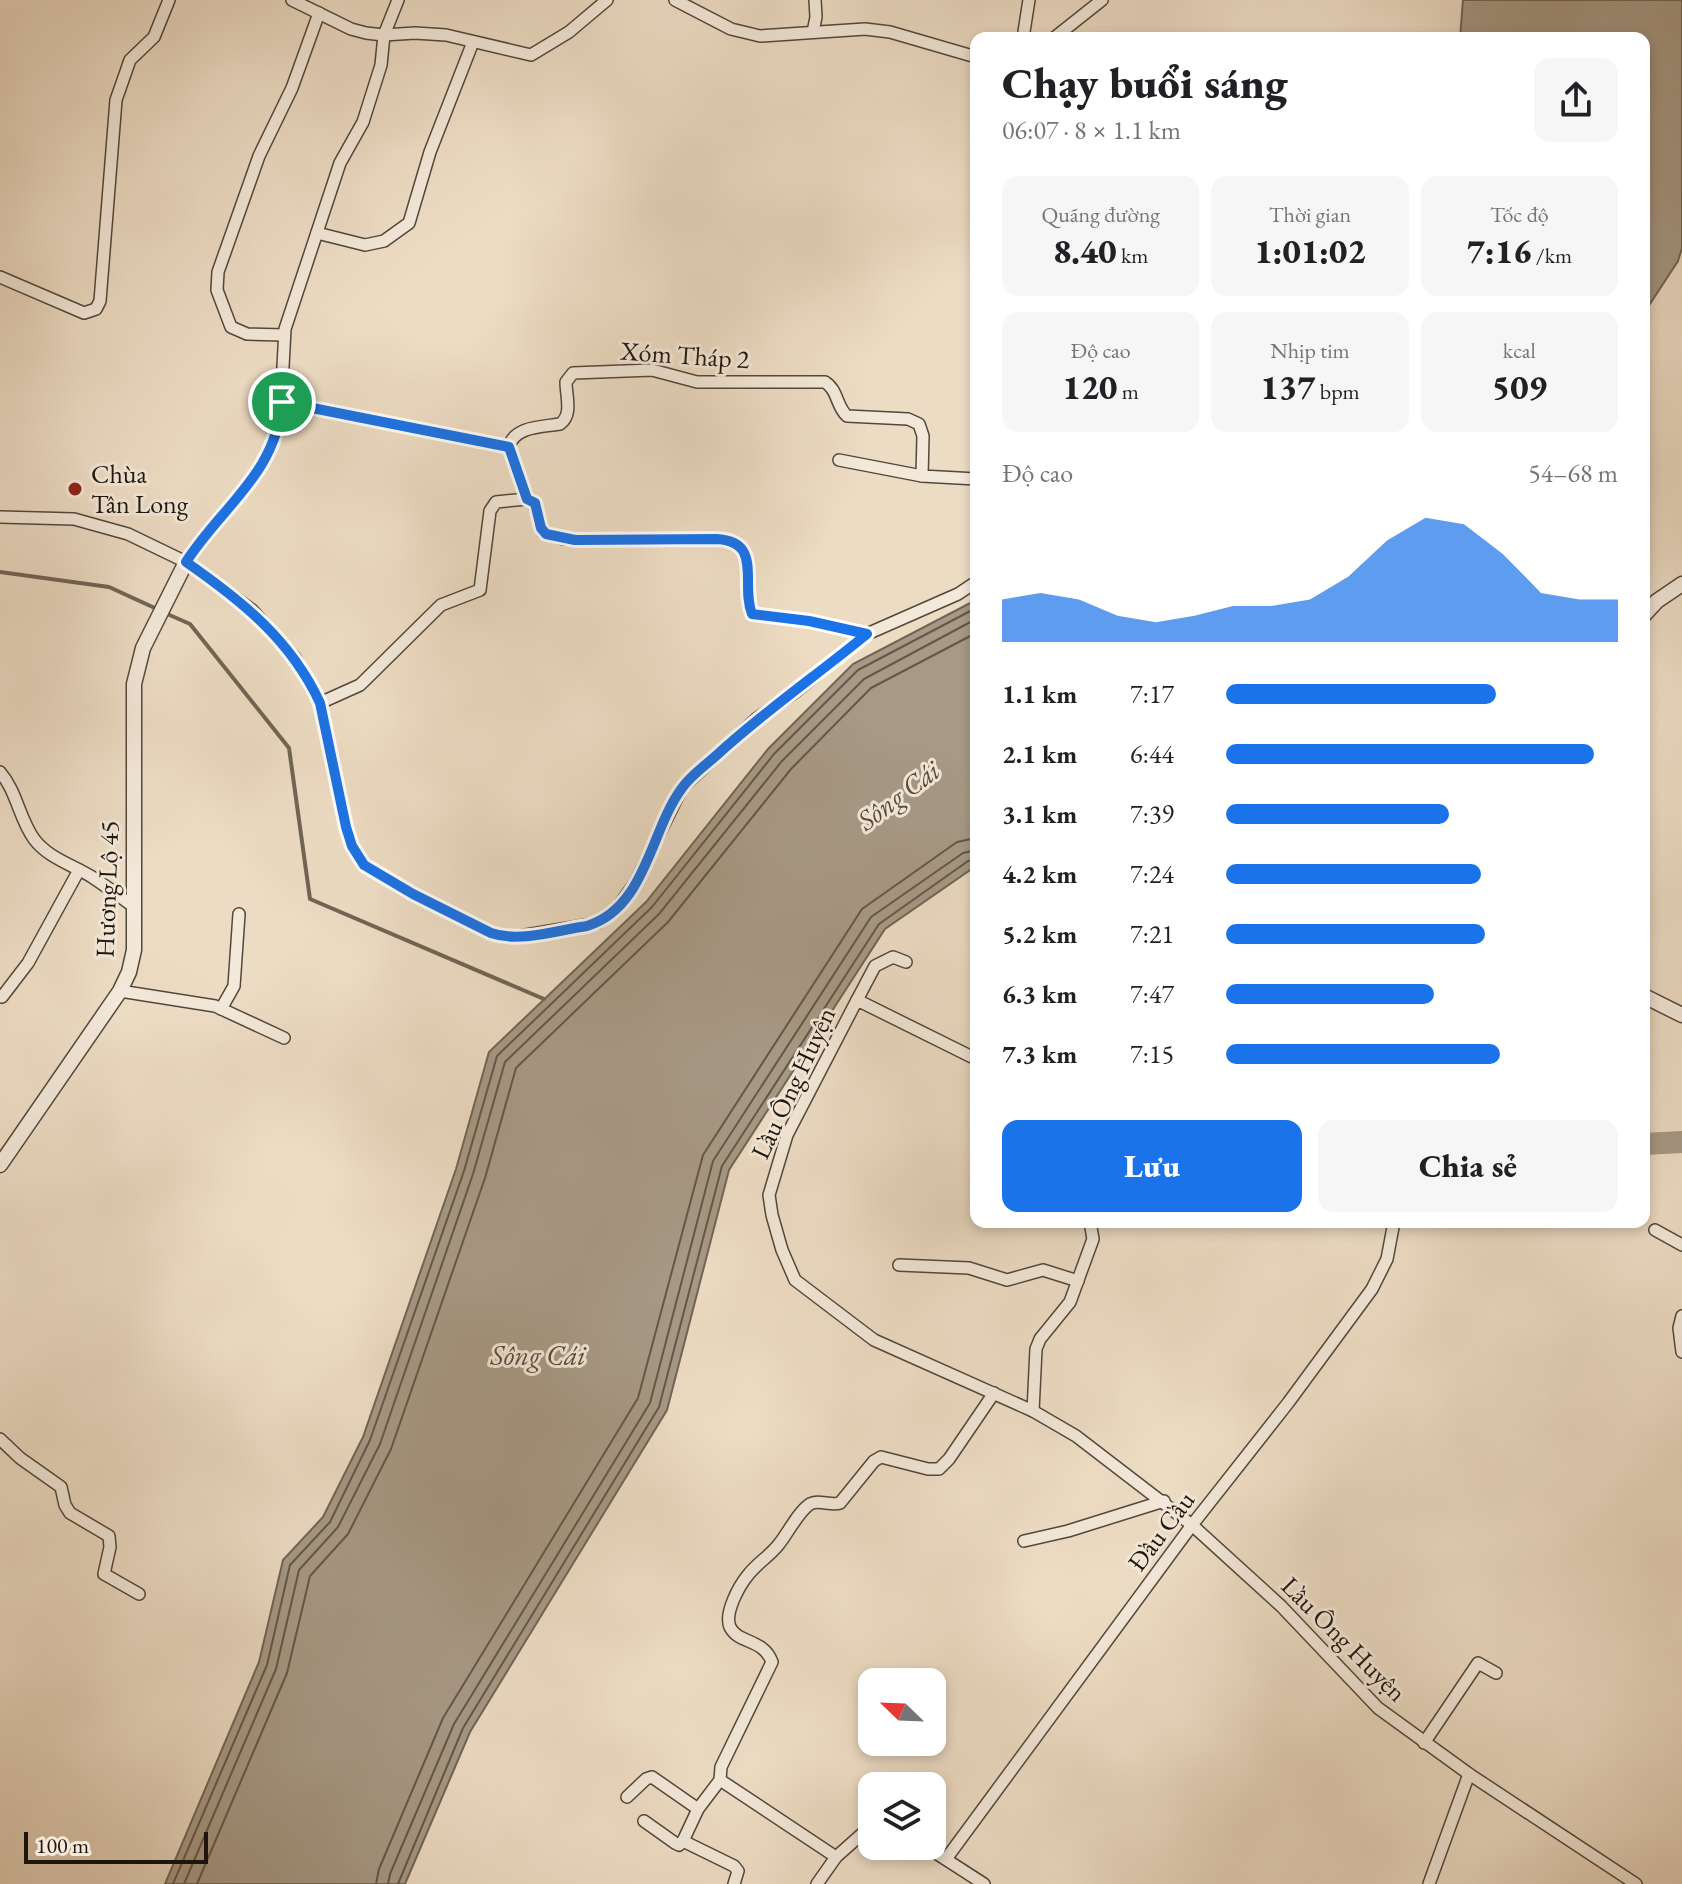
<!DOCTYPE html>
<html lang="vi">
<meta charset="utf-8">
<style>
body{margin:0;font-family:"EB Garamond",serif;background:#f6f6f6;color:#202124;height:100vh;display:flex;flex-direction:column;font-size:30px;white-space:nowrap}
*{box-sizing:border-box;margin:0}
p{font-size:26px;color:#757577}
.icon{flex:none;width:44px;height:44px;fill:none;stroke:currentColor;stroke-width:2;stroke-linecap:round;stroke-linejoin:round}
.map{position:relative;flex:1;overflow:hidden}
.drawer{position:absolute;left:970px;top:32px;width:680px;height:1196px;display:flex;flex-direction:column;background:#fff;border-radius:16px;box-shadow:0 4px 12px #0003}
.drawer>*{flex:none}
.needle{width:52px;rotate:293deg}
.tools{position:absolute;left:858px;top:1668px;display:grid;gap:16px}
.tools a{display:grid;place-items:center;width:88px;height:88px;border-radius:16px;background:#fff;box-shadow:0 4px 12px #0003;font-size:40px}
.scale{position:absolute;left:24px;bottom:20px;width:184px;box-sizing:border-box;padding-left:8px;border:4px solid #1e160c;border-top:0;font-size:22px;line-height:28px;white-space:nowrap;color:#1e160c;-webkit-text-stroke:6px #f3e8d9;paint-order:stroke}
.pin{position:absolute;display:grid;place-items:center;width:68px;height:68px;color:#fff;margin:-34px;border:4px solid #fff;border-radius:50%;box-shadow:0 2px 8px #0007}
.round{display:grid;place-items:center;flex:none;width:84px;height:84px;border-radius:16px;background:#f6f6f6}
.overview{display:flex;align-items:center;justify-content:space-between;height:136px;padding:0 32px}
h1{font-size:44px;font-weight:800;line-height:60px}
.figures{display:grid;grid-template-columns:repeat(3,1fr);gap:12px;height:136px;padding:8px 32px}
.figures div{display:grid;align-content:center;border-radius:16px;background:#f6f6f6;text-align:center}
.figures b{font-size:34px;font-weight:800}
.figures small{font-size:22px;font-weight:400}
.figures p{font-size:22px}
.chart{height:224px;padding:16px 32px}
.chart p{display:flex;justify-content:space-between}
.chart svg{width:100%;height:144px;margin-top:8px;fill:#1a73e8;opacity:.7}
.primary-button{display:flex;gap:16px;margin-top:auto;padding:16px 32px}
.primary-button a{flex:1;height:92px;border-radius:16px;background:#1a73e8;color:#fff;font-size:32px;font-weight:800;line-height:92px;text-align:center}
.primary-button a+a{background:#f6f6f6;color:#202124}
ul{padding:0 32px;list-style:none;font-size:26px}
li{display:grid;grid-template-columns:128px 96px 1fr;align-items:center;height:60px}
li i{height:20px;border-radius:10px;background:#1a73e8}
.map>svg:first-child{display:block}
.water{fill:#a79985;stroke:#706555;stroke-width:2}
.lines{fill:none;stroke-linecap:round;stroke-linejoin:round}
.shore{stroke:#625848;stroke-width:2}
.stream{stroke:#706555;stroke-width:4}
.river{stroke:#a79985;stroke-width:22}
.minor-casing{stroke:#52483a;stroke-width:14}
.tertiary-casing{stroke:#52483a;stroke-width:17}
.minor{stroke:#f3e8d9;stroke-width:11}
.tertiary{stroke:#f3e8d9;stroke-width:14}
.route-casing{stroke:#fff;stroke-width:16}
.route{stroke:#1a73e8;stroke-width:10}
.poi-dot{fill:#8f2418;stroke:#f3e8d9;stroke-width:3}
.labels{text-anchor:middle;dominant-baseline:central;stroke-width:6;stroke-linejoin:round;paint-order:stroke}
.street-label{font-size:26px;fill:#1e160c;stroke:#f3e8d9}
.poi-label{font-size:26px;fill:#1e160c;stroke:#f3e8d9;text-anchor:start}
.water-label{font-size:28px;font-style:italic;fill:#554a3c;stroke:#f3e8d9}
</style>
<div class="map">
<svg width="1682" height="1884" viewBox="0 0 1682 1884">
<rect width="100%" height="100%" fill="#eddcc4"/>
<filter id="stains"><feTurbulence type="fractalNoise" baseFrequency=".0025" numOctaves="4"/><feColorMatrix values="0 0 0 0 .2 0 0 0 0 .09 0 0 0 0 .02 0 0 0 .5 -.17"/></filter>
<radialGradient id="worn" r=".72"><stop offset=".6" stop-color="#630" stop-opacity="0"/><stop offset="1" stop-color="#630" stop-opacity=".3"/></radialGradient>
<g class="water">
<polygon points="1463,0 1682,0 1682,248 1678,261 1644,313 1644,38 1460,38"/>
<polygon points="976,600 976,866 885,929 729,1170 667,1410 470,1732 405,1884 165,1884 259,1662 283,1560 323,1517 363,1437 456,1169 489,1052 646,902 768,749 853,664"/>
</g>
<g class="lines">
<g class="shore">
<polyline points="173,1884 267,1665 290,1565 330,1522 370,1440 464,1171 497,1056 652,907 774,754 858,670 976,608"/>
<polyline points="184,1884 276,1669 299,1570 338,1527 380,1444 473,1174 505,1062 659,914 782,761 864,679 976,619"/>
<polyline points="197,1884 287,1673 310,1576 348,1534 391,1449 485,1178 516,1068 668,922 791,769 871,688 976,633"/>
<polyline points="376,1884 379,1869 443,1718 638,1398 703,1155 862,909 957,842 976,838"/>
<polyline points="388,1884 390,1874 454,1724 650,1403 713,1161 871,917 963,853 976,850"/>
<polyline points="398,1884 463,1728 659,1407 722,1166 879,924 968,861 976,860"/>
</g>
<g class="stream">
<polyline points="0,572 109,587 157,609"/>
<polyline points="165,613 190,624 289,748 310,899 544,999"/>
</g>
<polyline class="river" points="1644,1144 1682,1142"/>
<g class="minor-casing">
<g id="minor">
<polyline points="292,0 351,29 366,33 384,35 415,33 446,35 531,55 569,32 607,0"/>
<polyline points="675,0 731,29 760,36 865,29 890,32 976,57"/>
<polyline points="813,32 816,17 815,0"/>
<polyline points="1023,38 1029,0"/>
<polyline points="1054,38 1102,0"/>
<polyline points="317,233 365,245 384,241 409,223 430,152 473,42"/>
<polyline points="0,277 84,313 96,309 100,301 116,100 130,60 154,37 169,0"/>
<polyline points="284,335 247,334 231,327 217,290 218,272 259,156 292,88 319,13"/>
<path d="M282,402l227,45c5,-21 33,-20 51,-23 13,-9 6,-28 6,-42l7,-9 79,-3 45,12h128c13,8 11,24 22,34l61,3 11,5 4,12 -1,40 54,3"/>
<polyline points="509,447 527,499"/>
<polyline points="839,460 922,476"/>
<polyline points="0,517 74,519 128,534 186,562 252,610 295,658 320,703 346,827 352,846 364,865 413,894 491,933 505,937 520,936 598,923 615,911 635,883 682,788 756,719 794,693 867,634 958,594 976,582"/>
<path d="M186,562c32,-50 76,-79 94,-139l5,-94 55,-166 23,-41 18,-57 3,-30 14,-35"/>
<path d="M320,703l40,-18 81,-80 39,-15 10,-79 6,-9 31,-3 6,2 10,31 20,7h153c48,2 24,46 36,75l57,7 58,13"/>
<path d="M0,772c17,20 19,46 34,67 14,19 39,26 58,38 14,9 28,20 41,29"/>
<polyline points="120,991 215,1006 284,1038"/>
<polyline points="2,997 28,963 79,870"/>
<polyline points="857,1000 875,966 893,957 906,962"/>
<polyline points="221,1009 234,986 239,914"/>
<polyline points="976,1059 857,1000 787,1135 769,1195 772,1215 782,1250 795,1280 874,1340 1033,1411 1076,1436 1192,1525 1281,1606 1378,1708 1469,1774 1636,1884"/>
<polyline points="1655,1230 1682,1245"/>
<polyline points="899,1265 969,1268 1007,1280 1043,1270 1078,1281"/>
<polyline points="1682,1316 1679,1328 1682,1352"/>
<polyline points="1033,1411 1036,1349 1040,1339 1070,1302 1093,1239 1090,1222"/>
<polyline points="0,1439 20,1458 61,1487 65,1505 70,1513 109,1536 110,1547 104,1574 139,1594"/>
<polyline points="1024,1541 1068,1531 1164,1501"/>
<polyline points="1424,1743 1478,1663 1496,1673"/>
<polyline points="627,1797 646,1779 652,1777 698,1809"/>
<polyline points="644,1821 675,1843 679,1845 683,1841 734,1866 738,1871 734,1884"/>
<polyline points="683,1841 698,1809 720,1780"/>
<polyline points="925,1846 984,1884"/>
<path d="M836,1857l-116,-77 1,-13 51,-105c-9,-24 -34,-18 -42,-35 -6,-14 9,-41 18,-52 9,-12 22,-19 31,-31 9,-11 19,-32 31,-40 8,-5 21,2 30,-1l34,-42 7,-4 47,12h11l10,-10 45,-66"/>
<polyline points="946,1859 1192,1525 1288,1403 1372,1289 1387,1259 1394,1222"/>
<polyline points="817,1884 836,1857 872,1825"/>
<polyline points="1429,1884 1469,1774"/>
</g>
</g>
<g class="tertiary-casing">
<g id="tertiary">
<polyline points="1644,615 1657,601 1682,584"/>
<polyline points="1644,996 1682,1015"/>
<polyline points="0,1165 120,991 129,972 134,950 134,684 143,648 186,562"/>
</g>
</g>
<use href="#minor" class="minor"/>
<use href="#tertiary" class="tertiary"/>
</g>
<g class="lines">
<g class="route-casing">
<path id="route" d="M282,402l227,45 18,52 8,4 6,25 5,6 29,6 141,-1c48,2 24,45 36,75l57,7 58,13c-50,41 -102,77 -149,120 -12,11 -27,21 -36,34 -32,43 -36,120 -95,138 -29,4 -67,17 -96,7l-78,-39 -49,-29 -12,-19 -6,-19 -26,-124c-29,-63 -78,-102 -134,-141 36,-56 90,-88 96,-160z"/>
</g>
<use href="#route" class="route"/>
</g>
<circle class="poi-dot" cx="75" cy="489" r="8"/>
<g class="labels">
<g class="street-label">
<text transform="translate(685 355) rotate(4)">Xóm Tháp 2</text>
<text transform="translate(107 889) rotate(-88)">Hương Lộ 45</text>
<text transform="translate(793 1083) rotate(-65)">Lầu Ông Huyện</text>
<text transform="translate(1161 1531) rotate(-53)">Đầu Cầu</text>
<text transform="translate(1344 1639) rotate(45)">Lầu Ông Huyện</text>
</g>
<g class="poi-label">
<text x="91" y="474">Chùa<tspan x="91" dy="30">Tân Long</tspan></text>
</g>
<g class="water-label">
<text transform="translate(898 795) rotate(-37)">Sông Cái</text>
<text x="538" y="1355">Sông Cái</text>
</g>
</g>
<rect width="100%" height="100%" filter="url(#stains)"/>
<rect width="100%" height="100%" fill="url(#worn)"/>
</svg>
<div class="tools">
<a><svg class="needle" viewBox="-14 -14 28 28"><path d="M0-13l5 13h-10z" fill="#e53935"/><path d="M0 13l5-13h-10z" fill="#757577"/></svg></a>
<a><svg class="icon" aria-label="layers" viewBox="0 0 24 24"><path d="M12 4l9 5-9 5-9-5zM3 14l9 5 9-5"/></svg></a>
</div>
<div class="scale">100 m</div>
<div class="pin" style="left:282px;top:402px;background:#1e9e55"><svg class="icon" aria-label="arrive" viewBox="0 0 24 24"><path d="M6 21V4h12l-3 4 3 4H6"/></svg></div>
<section class="drawer">
<div class="overview"><div><h1>Chạy buổi sáng</h1><p>06:07 · 8 × 1.1 km</p></div><a class="round"><svg class="icon" aria-label="share" viewBox="0 0 24 24"><path d="M12 15V3M7 8l5-5 5 5M5 13v7h14v-7"/></svg></a></div>
<div class="figures">
<div><p>Quãng đường</p><b>8.40<small> km</small></b></div>
<div><p>Thời gian</p><b>1:01:02</b></div>
<div><p>Tốc độ</p><b>7:16<small> /km</small></b></div>
</div>
<div class="figures">
<div><p>Độ cao</p><b>120<small> m</small></b></div>
<div><p>Nhịp tim</p><b>137<small> bpm</small></b></div>
<div><p>kcal</p><b>509</b></div>
</div>
<div class="chart"><p><span>Độ cao</span>54–68 m</p>
<svg viewBox="0 0 160 44" preserveAspectRatio="none"><path d="M0 44V31L10 29L20 31L30 36L40 38L50 36L60 33L70 33L80 31L90 24L100 13L110 6L120 8L130 17L140 29L150 31L160 31V44z"/></svg>
</div>
<ul>
<li><b>1.1 km</b>7:17<i style="width:69%"></i></li>
<li><b>2.1 km</b>6:44<i style="width:94%"></i></li>
<li><b>3.1 km</b>7:39<i style="width:57%"></i></li>
<li><b>4.2 km</b>7:24<i style="width:65%"></i></li>
<li><b>5.2 km</b>7:21<i style="width:66%"></i></li>
<li><b>6.3 km</b>7:47<i style="width:53%"></i></li>
<li><b>7.3 km</b>7:15<i style="width:70%"></i></li>
</ul>
<div class="primary-button"><a>Lưu</a><a>Chia sẻ</a></div>
</section>
</div>
